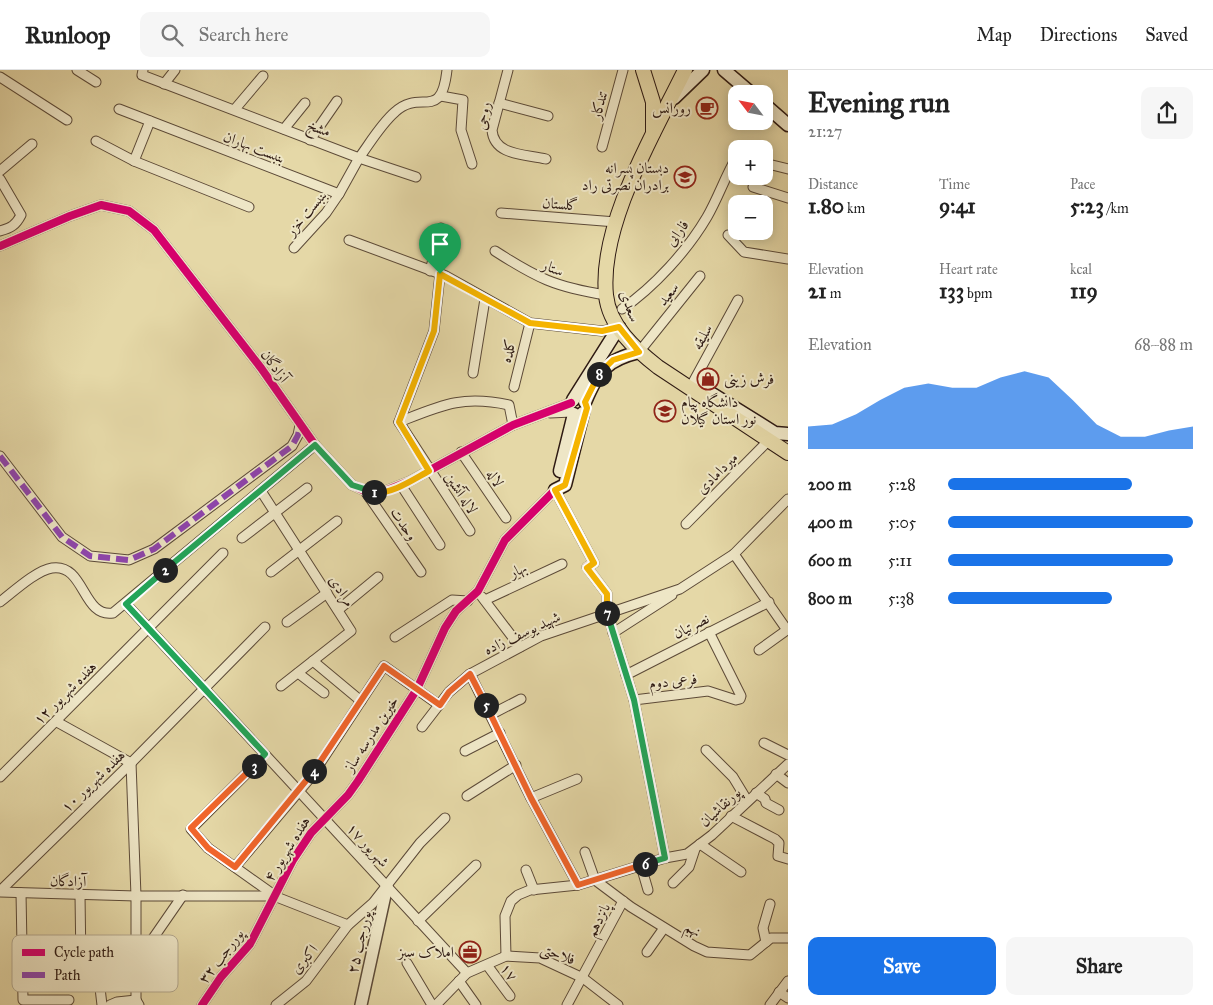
<!DOCTYPE html>
<meta charset="utf-8">
<style>
body{margin:0;font-family:"IM FELL Great Primer",Amiri,serif;background:#f6f6f6;color:#222;height:100vh;display:flex;flex-direction:column;font-size:19px;white-space:nowrap}
*{box-sizing:border-box;margin:0}
p{font-size:16px;color:#767676}
.icon{flex:none;width:28px;height:28px;fill:none;stroke:currentColor;stroke-width:2;stroke-linecap:round;stroke-linejoin:round}
.map{position:relative;flex:1;overflow:hidden}
.panel{display:flex;flex-direction:column;background:#fff;width:425px}
.panel>*{flex:none}
.needle{width:32px;rotate:302deg}
.fabs{position:absolute;left:728px;top:15px;display:grid;gap:10px}
.fabs a{display:grid;place-items:center;width:45px;height:45px;border-radius:10px;background:#fff;box-shadow:0 2px 12px #0003;font-size:25px}
.pin{position:absolute;display:grid;place-items:center;width:42px;height:42px;color:#fff;margin:-51px -21px;border-radius:50% 50% 50% 0;rotate:-45deg;box-shadow:0 0 5px #0007}
.pin .icon{rotate:45deg}
.km{position:absolute;width:25px;height:25px;margin:-12px;border-radius:50%;background:#222;color:#fff;font-size:14px;line-height:25px;text-align:center}
.round{display:grid;place-items:center;flex:none;width:52px;height:52px;border-radius:10px;background:#f6f6f6}
.headline{display:flex;align-items:center;justify-content:space-between;height:85px;padding:0 20px}
h1{font-size:28px;font-weight:700;line-height:38px}
.metrics{display:grid;grid-template-columns:repeat(3,1fr);gap:8px;height:85px;padding:5px 20px}
.metrics div{display:grid;align-content:center}
.metrics b{font-size:21px;font-weight:700}
.metrics small{font-size:14px;font-weight:400}
.metrics p{font-size:14px}
.chart{height:140px;padding:10px 20px}
.chart p{display:flex;justify-content:space-between}
.chart svg{width:100%;height:90px;margin-top:5px;fill:#1a73e8;opacity:.7}
.cta{display:flex;gap:10px;margin-top:auto;padding:10px 20px}
.cta a{flex:1;height:58px;border-radius:10px;background:#1a73e8;color:#fff;font-size:20px;font-weight:700;line-height:58px;text-align:center}
.cta a+a{background:#f6f6f6;color:#222}
ul{padding:0 20px;list-style:none;font-size:16px}
li{display:grid;grid-template-columns:80px 60px 1fr;align-items:center;height:38px}
li i{height:12px;border-radius:6px;background:#1a73e8}
header{display:flex;align-items:center;gap:30px;box-sizing:border-box;height:70px;padding:0 25px;background:#fff;border-bottom:1px solid #e0e0e0}
header strong{font-size:24px}
nav{display:flex;gap:28px;margin-inline-start:auto;font-size:18px}
.search{width:350px;height:45px;background:#f6f6f6;display:flex;align-items:center;gap:12px;box-sizing:border-box;padding:0 18px;border-radius:10px;color:#767676;font-size:19px}
main{display:flex;flex:1;min-height:0}
.map>svg:first-child{display:block}
.lines{fill:none;stroke-linecap:round;stroke-linejoin:round}
.minor-casing{stroke:#5c4a38;stroke-width:11}
.tertiary-casing{stroke:#5c4a38;stroke-width:14}
.secondary-casing{stroke:#2e1a13;stroke-width:15}
.primary-casing{stroke:#2e1a13;stroke-width:16}
.minor{stroke:#eee6c6;stroke-width:9}
.tertiary{stroke:#eee6c6;stroke-width:11}
.secondary{stroke:#eee6c6;stroke-width:12}
.primary{stroke:#e5d8a7;stroke-width:14}
.quiet{stroke:#8e44ad;stroke-width:6;stroke-dasharray:12 6;stroke-linecap:butt}
.cycleway-casing{stroke:#eee6c6;stroke-width:11}
.cycleway{stroke:#d6006c;stroke-width:8}
.split-1-casing{stroke:#fff;stroke-width:10}
.split-2-casing{stroke:#fff;stroke-width:10}
.split-3-casing{stroke:#fff;stroke-width:10}
.split-4-casing{stroke:#fff;stroke-width:10}
.split-5-casing{stroke:#fff;stroke-width:10}
.split-6-casing{stroke:#fff;stroke-width:10}
.split-7-casing{stroke:#fff;stroke-width:10}
.split-8-casing{stroke:#fff;stroke-width:10}
.split-9-casing{stroke:#fff;stroke-width:10}
.split-1{stroke:#f5b400;stroke-width:6}
.split-2{stroke:#22a559;stroke-width:6}
.split-3{stroke:#22a559;stroke-width:6}
.split-4{stroke:#f0652b;stroke-width:6}
.split-5{stroke:#f0652b;stroke-width:6}
.split-6{stroke:#f0652b;stroke-width:6}
.split-7{stroke:#22a559;stroke-width:6}
.split-8{stroke:#f5b400;stroke-width:6}
.split-9{stroke:#f5b400;stroke-width:6}
.labels{text-anchor:middle;dominant-baseline:central;stroke-width:4;stroke-linejoin:round;paint-order:stroke}
.street-label{font-size:15px;fill:#2e1a13;stroke:#eee6c6}
.poi-label{font-size:15px;fill:#2e1a13;stroke:#eee6c6;text-anchor:end}
.key{fill:#eee6c6;stroke:#b4a990;stroke-width:1}
.key-label{font-size:14px;fill:#2e1a13}
</style>
<header>
<strong>Runloop</strong>
<div class="search"><svg class="icon" aria-label="search" viewBox="0 0 24 24"><circle cx="10" cy="10" r="6"/><path d="M15 15l6 6"/></svg>Search here</div>
<nav><a>Map</a><a>Directions</a><a>Saved</a></nav>
</header>
<main>
<div class="map">
<svg width="788" height="935" viewBox="0 0 788 935">
<rect width="100%" height="100%" fill="#e5d8a7"/>
<filter id="stains"><feTurbulence type="fractalNoise" baseFrequency=".004" numOctaves="4"/><feColorMatrix values="0 0 0 0 .2 0 0 0 0 .09 0 0 0 0 .02 0 0 0 .5 -.17"/></filter>
<radialGradient id="worn" r=".72"><stop offset=".6" stop-color="#630" stop-opacity="0"/><stop offset="1" stop-color="#630" stop-opacity=".3"/></radialGradient>
<g class="lines">
<g class="minor-casing">
<g id="minor">
<polyline points="77,0 96,12"/>
<path d="M143,0l-1,5 217,83c11,-15 22,-34 36,-46 26,-24 46,11 52,-42"/>
<path d="M508,0l-16,60c2,26 33,24 54,29"/>
<polyline points="0,7 67,50"/>
<polyline points="164,14 175,0"/>
<polyline points="441,26 463,30 461,60 472,94"/>
<polyline points="499,33 548,46"/>
<polyline points="119,39 339,124 359,88 416,107"/>
<polyline points="235,39 263,6"/>
<polyline points="284,59 305,33"/>
<polyline points="310,70 337,31"/>
<polyline points="96,71 134,91 249,137"/>
<polyline points="602,77 623,0"/>
<polyline points="134,91 150,51"/>
<polyline points="764,93 788,99"/>
<polyline points="0,101 32,74"/>
<path d="M0,109l21,36c-5,10 -10,13 -21,16"/>
<polyline points="753,117 788,128"/>
<polyline points="501,143 616,152"/>
<polyline points="728,165 744,182 788,189"/>
<polyline points="349,170 446,206 530,253 602,261 619,257"/>
<polyline points="0,176 70,146 101,135 129,141 154,160 261,298 315,375 352,415 365,421 380,423 410,411 513,355 571,333"/>
<polyline points="294,178 326,143 339,124"/>
<path d="M495,181c42,27 60,36 111,44"/>
<polyline points="430,201 441,158"/>
<polyline points="440,204 434,261 399,352 470,461"/>
<path d="M622,239c32,-22 65,-58 85,-92 11,-19 18,-40 29,-59"/>
<polyline points="639,282 700,206"/>
<polyline points="473,303 485,229"/>
<polyline points="514,317 530,253"/>
<polyline points="690,318 738,230"/>
<polyline points="550,343 572,342"/>
<path d="M399,352c43,-17 63,-27 110,-17l4,20"/>
<polyline points="461,382 506,448"/>
<polyline points="0,386 62,467 90,486 129,490 154,479 292,376 298,365 300,355"/>
<polyline points="401,415 440,475"/>
<polyline points="261,421 351,561 281,616"/>
<polyline points="365,421 421,502"/>
<polyline points="686,454 768,371"/>
<polyline points="242,468 307,418"/>
<polyline points="734,484 787,560 759,580"/>
<polyline points="271,502 337,451"/>
<polyline points="482,527 520,577"/>
<polyline points="485,530 562,494"/>
<path d="M0,532c13,-10 37,-32 52,-34 33,-5 30,50 61,45l202,-168"/>
<polyline points="126,534 467,903"/>
<polyline points="338,540 378,507"/>
<polyline points="287,552 327,523"/>
<polyline points="613,563 672,525"/>
<polyline points="395,567 452,530 468,531"/>
<polyline points="313,591 361,631"/>
<polyline points="298,603 324,623"/>
<polyline points="470,604 531,728 578,815"/>
<polyline points="626,605 769,532"/>
<polyline points="634,630 708,621 736,630 740,629 741,626 709,562"/>
<polyline points="490,645 521,629"/>
<polyline points="57,652 131,693 136,826 136,930"/>
<polyline points="422,657 449,622 470,604 541,566 680,519 734,484 788,429"/>
<polyline points="764,673 788,685"/>
<polyline points="706,680 733,707 747,730"/>
<polyline points="465,681 500,663"/>
<polyline points="265,685 191,759 208,778 274,825"/>
<polyline points="776,704 788,713"/>
<polyline points="0,707 223,483"/>
<polyline points="756,723 765,729 766,733 779,740"/>
<polyline points="467,726 516,695"/>
<polyline points="531,728 577,709"/>
<polyline points="731,746 775,769 779,773 778,786 788,789"/>
<polyline points="700,774 741,802"/>
<polyline points="585,782 595,810 631,837 694,876 707,882 750,885 771,868 788,868"/>
<polyline points="641,796 648,820"/>
<polyline points="235,797 311,707 384,596 439,635"/>
<polyline points="526,800 534,820"/>
<polyline points="673,813 689,797 695,779"/>
<polyline points="0,821 131,693 265,557"/>
<polyline points="0,822 136,826 274,826 348,855"/>
<polyline points="21,823 23,930 69,930"/>
<polyline points="418,851 476,795"/>
<polyline points="766,872 763,858 770,834"/>
<polyline points="647,882 664,858"/>
<polyline points="506,886 505,846 511,831 518,825 530,820 578,815 665,788 687,784 712,765 788,694"/>
<polyline points="136,893 183,825"/>
<polyline points="407,893 432,935"/>
<polyline points="487,895 510,926"/>
<polyline points="79,905 81,895 80,825"/>
<polyline points="459,911 476,935"/>
<polyline points="100,918 102,935"/>
<polyline points="779,922 788,928"/>
<polyline points="110,935 117,932 136,930 139,935"/>
<polyline points="202,935 221,907 250,874 293,790 311,763 348,725 358,711 417,619 445,558 456,541 478,521 505,470 555,420 594,493 587,497 607,524 607,542 634,630 665,788"/>
<polyline points="276,935 306,911 348,855 373,833 420,773 445,748"/>
<polyline points="436,935 467,903 506,886 540,888 583,908 618,935"/>
<polyline points="567,935 623,831"/>
<polyline points="770,935 788,911"/>
</g>
</g>
<g class="tertiary-casing">
<polyline id="tertiary" points="361,935 387,816"/>
</g>
<g class="secondary-casing">
<g id="secondary">
<polyline points="724,0 752,24"/>
<polyline points="674,28 703,0"/>
<polyline points="764,34 788,55"/>
<polyline points="690,318 706,320 775,363 788,364"/>
<polyline points="573,330 619,257"/>
<path d="M585,332c13,-31 21,-42 54,-50"/>
<polyline points="560,401 574,344"/>
<polyline points="555,420 565,415 583,343"/>
</g>
</g>
<g class="primary-casing">
<g id="primary">
<polyline points="643,0 653,32 653,63"/>
<path d="M685,0c-30,62 -86,154 -79,225 3,31 29,54 52,72l130,86"/>
</g>
</g>
<use href="#minor" class="minor"/>
<use href="#tertiary" class="tertiary"/>
<use href="#secondary" class="secondary"/>
<use href="#primary" class="primary"/>
<polyline class="quiet" points="0,386 62,467 90,486 129,490 154,479 292,376 298,365 300,355"/>
<g class="cycleway-casing">
<g id="cycleway">
<polyline points="0,176 70,146 101,135 129,141 154,160 261,298 315,375 352,415 365,421 380,423 410,411 513,355 571,333"/>
<polyline points="202,935 221,907 250,874 293,790 311,763 348,725 358,711 417,619 445,558 456,541 478,521 505,470 555,420 594,493 587,497 607,524 607,542 634,630 665,788"/>
</g>
</g>
<use href="#cycleway" class="cycleway"/>
</g>
<g class="lines">
<g class="split-1-casing">
<path id="split-1" d="M374,422c17,3 40,-13 55,-21l-30,-49 35,-91 6,-57"/>
</g>
<g class="split-2-casing">
<polyline id="split-2" points="165,500 315,375 352,415 374,422"/>
</g>
<g class="split-3-casing">
<polyline id="split-3" points="165,500 126,534 265,684 254,696"/>
</g>
<g class="split-4-casing">
<polyline id="split-4" points="254,696 191,758 208,778 235,797 314,701"/>
</g>
<g class="split-5-casing">
<polyline id="split-5" points="314,701 384,596 440,635 449,622 470,604 486,635"/>
</g>
<g class="split-6-casing">
<polyline id="split-6" points="486,635 531,728 578,815 645,794"/>
</g>
<g class="split-7-casing">
<polyline id="split-7" points="607,543 634,630 665,788 645,794"/>
</g>
<g class="split-8-casing">
<polyline id="split-8" points="599,304 585,332 587,338 565,415 555,420 594,493 587,498 607,524 607,543"/>
</g>
<g class="split-9-casing">
<polyline id="split-9" points="440,204 530,253 602,261 619,257 639,282 613,290 599,304"/>
</g>
<use href="#split-1" class="split-1"/>
<use href="#split-2" class="split-2"/>
<use href="#split-3" class="split-3"/>
<use href="#split-4" class="split-4"/>
<use href="#split-5" class="split-5"/>
<use href="#split-6" class="split-6"/>
<use href="#split-7" class="split-7"/>
<use href="#split-8" class="split-8"/>
<use href="#split-9" class="split-9"/>
</g>
<defs>
<g id="cafe-ring" transform="scale(1.125)"><circle r="9.5" fill="#eee6c6" stroke="#8f2418" stroke-width="1.5"/><path d="M-5.5-4.5H6V0H3Q3 3.5 0 3.5H-2.5Q-5.5 3.5-5.5 0ZM3-3.2v2h1.7v-2ZM-6 4.5H4V6H-6Z" fill="#8f2418"/></g>
<g id="school-ring" transform="scale(1.125)"><circle r="9.5" fill="#eee6c6" stroke="#8f2418" stroke-width="1.5"/><path d="M0-5L7-2L0 1L-7-2ZM-4 1L0 2.5L4 1V4Q0 6-4 4Z" fill="#8f2418"/></g>
<g id="shop-ring" transform="scale(1.125)"><circle r="9.5" fill="#eee6c6" stroke="#8f2418" stroke-width="1.5"/><path d="M-5-2.5h2.3a2.7 3.5 0 0 1 5.4 0H5L5.5 6h-11ZM-1.5-2.5h3a1.5 2.3 0 0 0-3 0Z" fill="#8f2418"/></g>
<g id="university-ring" transform="scale(1.125)"><circle r="9.5" fill="#eee6c6" stroke="#8f2418" stroke-width="1.5"/><path d="M0-5L7-2L0 1L-7-2ZM-4 1L0 2.5L4 1V4Q0 6-4 4Z" fill="#8f2418"/></g>
<g id="office-ring" transform="scale(1.125)"><circle r="9.5" fill="#eee6c6" stroke="#8f2418" stroke-width="1.5"/><path d="M-6-3h4V-5.5h4V-3h4V5H-6ZM-1-4.5V-3h2v-1.5ZM-6 0V1H6V0Z" fill="#8f2418"/></g>
</defs>
<g fill-rule="evenodd">
<use href="#cafe-ring" x="707" y="38"/>
<use href="#school-ring" x="685" y="107"/>
<use href="#shop-ring" x="708" y="309"/>
<use href="#university-ring" x="665" y="341"/>
<use href="#office-ring" x="470" y="882"/>
</g>
<g class="labels">
<g class="street-label">
<text transform="translate(599 35) rotate(-75)">تندکار</text>
<text transform="translate(483 46) rotate(-80)">روحی</text>
<text transform="translate(319 58) rotate(21)">مشخ</text>
<text transform="translate(254 77) rotate(21)">بنبست بهاران</text>
<text transform="translate(560 134) rotate(5)">گلستان</text>
<text transform="translate(306 143) rotate(-50)">بنبست خزر</text>
<text transform="translate(677 163) rotate(-53)">فارابی</text>
<text transform="translate(553 198) rotate(22)">ستار</text>
<text transform="translate(668 224) rotate(-52)">سعید</text>
<text transform="translate(630 236) rotate(70)">سعدی</text>
<text transform="translate(702 267) rotate(-62)">سلیقه</text>
<text transform="translate(508 281) rotate(-76)">کلده</text>
<text transform="translate(275 296) rotate(54)">آزادگان</text>
<text transform="translate(717 403) rotate(-45)">میردامادی</text>
<text transform="translate(495 408) rotate(56)">لاله</text>
<text transform="translate(461 423) rotate(56)">لاله آتشین</text>
<text transform="translate(404 454) rotate(56)">وحدت</text>
<text transform="translate(518 500) rotate(-24)">بهار</text>
<text transform="translate(342 521) rotate(57)">مرادی</text>
<text transform="translate(691 556) rotate(-27)">نصرتیان</text>
<text transform="translate(522 563) rotate(-25)">شهید یوسف زاده</text>
<text transform="translate(673 611) rotate(-6)">فرعی دوم</text>
<text transform="translate(65 623) rotate(-45)">هفده شهریور ۱۲</text>
<text transform="translate(371 664) rotate(-57)">خیرین مدرسه ساز</text>
<text transform="translate(93 711) rotate(-44)">هفده شهریور ۱۰</text>
<text transform="translate(720 737) rotate(-43)">پورنقاشیان</text>
<text transform="translate(368 775) rotate(47)">۱۷ شهریور</text>
<text transform="translate(287 779) rotate(-58)">هفده شهریور ۴</text>
<text transform="translate(68 811) rotate(1)">آزادگان</text>
<text transform="translate(598 850) rotate(-63)">پانزدهم</text>
<text transform="translate(693 859) rotate(30)">نهم</text>
<text transform="translate(359 872) rotate(-77)">پوررجب ۲۵</text>
<text transform="translate(558 884) rotate(20)">فلاحتی</text>
<text transform="translate(221 886) rotate(-53)">پوررجب ۳۲</text>
<text transform="translate(304 889) rotate(-50)">اکبری</text>
<text transform="translate(509 902) rotate(54)">۱۷</text>
</g>
<g class="poi-label">
<text x="691" y="38">رورانس</text>
<text x="669" y="98">دبستان پسرانه<tspan x="669" dy="17">برادران نصرتی راد</tspan></text>
<text x="724" y="309" text-anchor="start">فرش زینی</text>
<text x="681" y="332" text-anchor="start">دانشگاه پیام<tspan x="681" dy="17">نور استان گیلان</tspan></text>
<text x="454" y="882">املاک سبز</text>
</g>
</g>
<rect x="12" y="865" width="166" height="57" rx="8" class="key"/>
<rect x="22" y="879" width="23" height="7" fill="#d6006c"/>
<rect x="22" y="902" width="23" height="6" fill="#8e44ad"/>
<g class="key-label">
<text x="54" y="887">Cycle path</text>
<text x="54" y="910">Path</text>
</g>
<rect width="100%" height="100%" filter="url(#stains)"/>
<rect width="100%" height="100%" fill="url(#worn)"/>
</svg>
<div class="fabs">
<a><svg class="needle" viewBox="-14 -14 28 28"><path d="M0-13l5 13h-10z" fill="#e53935"/><path d="M0 13l5-13h-10z" fill="#767676"/></svg></a>
<a>+</a>
<a>−</a>
</div>
<div class="pin" style="left:440px;top:204px;background:#1e9e55"><svg class="icon" aria-label="arrive" viewBox="0 0 24 24"><path d="M6 21V4h12l-3 4 3 4H6"/></svg></div>
<b class="km" style="left:374px;top:422px">1</b>
<b class="km" style="left:165px;top:500px">2</b>
<b class="km" style="left:254px;top:696px">3</b>
<b class="km" style="left:314px;top:701px">4</b>
<b class="km" style="left:486px;top:635px">5</b>
<b class="km" style="left:645px;top:794px">6</b>
<b class="km" style="left:607px;top:543px">7</b>
<b class="km" style="left:599px;top:304px">8</b>
</div>
<section class="panel">
<div class="headline"><div><h1>Evening run</h1><p>21:27</p></div><a class="round"><svg class="icon" aria-label="share" viewBox="0 0 24 24"><path d="M12 15V3M7 8l5-5 5 5M5 13v7h14v-7"/></svg></a></div>
<div class="metrics">
<div><p>Distance</p><b>1.80<small> km</small></b></div>
<div><p>Time</p><b>9:41</b></div>
<div><p>Pace</p><b>5:23<small> /km</small></b></div>
</div>
<div class="metrics">
<div><p>Elevation</p><b>21<small> m</small></b></div>
<div><p>Heart rate</p><b>133<small> bpm</small></b></div>
<div><p>kcal</p><b>119</b></div>
</div>
<div class="chart"><p><span>Elevation</span>68–88 m</p>
<svg viewBox="0 0 160 44" preserveAspectRatio="none"><path d="M0 44V33L10 32L20 27L30 20L40 14L50 12L60 14L70 14L80 9L90 6L100 9L110 20L120 32L130 38L140 38L150 35L160 33V44z"/></svg>
</div>
<ul>
<li><b>200 m</b>5:28<i style="width:75%"></i></li>
<li><b>400 m</b>5:05<i style="width:100%"></i></li>
<li><b>600 m</b>5:11<i style="width:92%"></i></li>
<li><b>800 m</b>5:38<i style="width:67%"></i></li>
</ul>
<div class="cta"><a>Save</a><a>Share</a></div>
</section>
</main>
